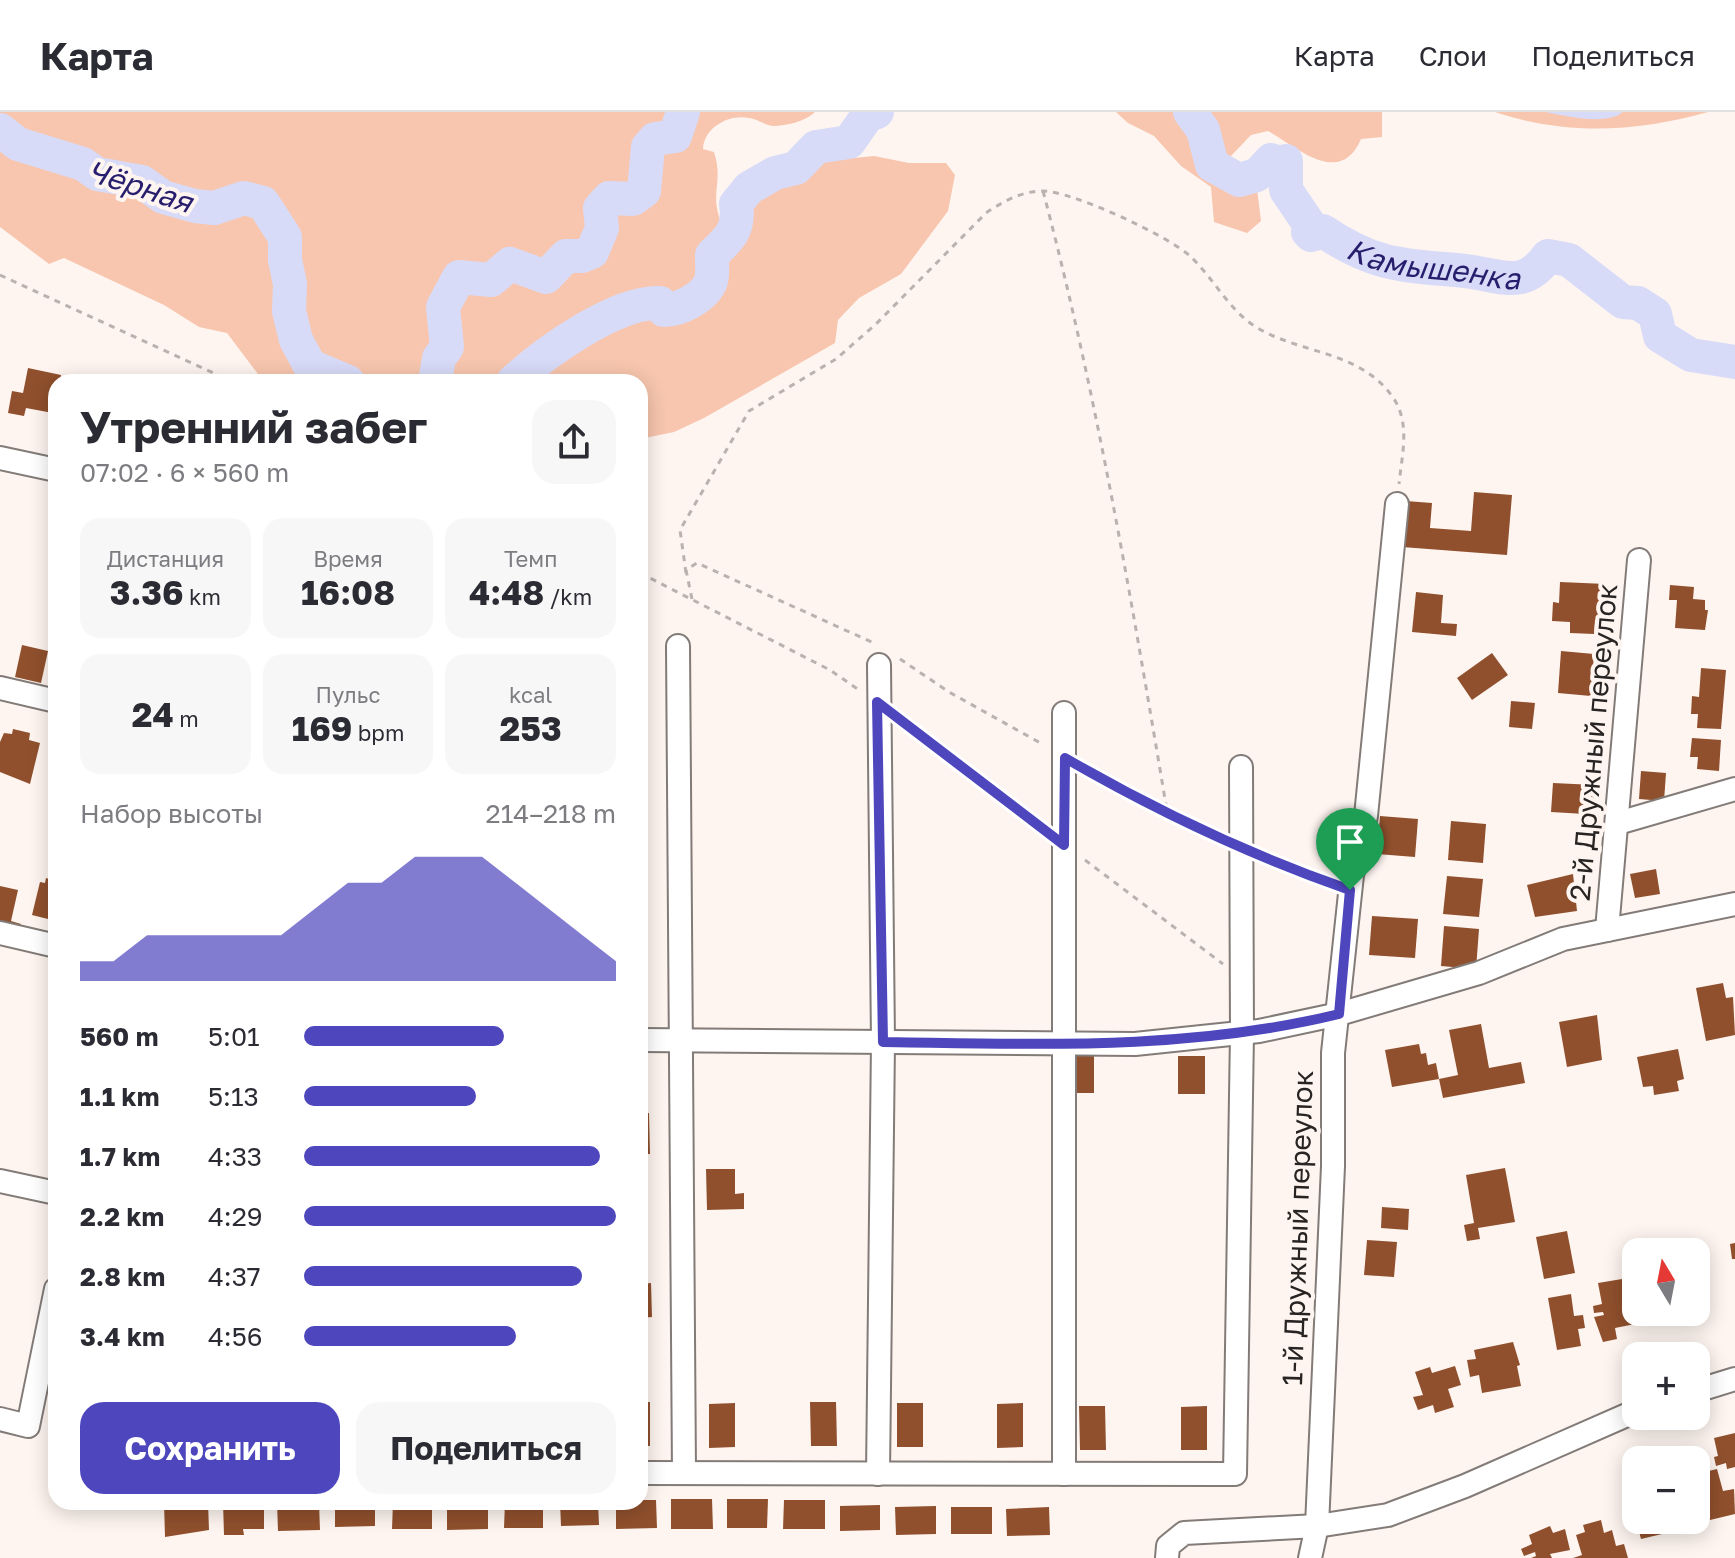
<!DOCTYPE html>
<html lang="ru">
<meta charset="utf-8">
<style>
body{margin:0;font-family:"Golos Text",sans-serif;background:#f7f7f7;color:#2b2b33;height:100vh;display:flex;flex-direction:column;font-size:30px;white-space:nowrap}
*{box-sizing:border-box;margin:0}
p{font-size:26px;color:#7c7c81}
.icon{flex:none;width:44px;height:44px;fill:none;stroke:currentColor;stroke-width:2;stroke-linecap:round;stroke-linejoin:round}
.map{position:relative;flex:1;overflow:hidden}
.panel{position:absolute;left:48px;top:262px;width:600px;height:1136px;display:flex;flex-direction:column;background:#fff;border-radius:24px;box-shadow:0 4px 20px #0003}
.panel>*{flex:none}
.needle{width:52px;rotate:350deg}
.fabs{position:absolute;left:1622px;top:1126px;display:grid;gap:16px}
.fabs a{display:grid;place-items:center;width:88px;height:88px;border-radius:16px;background:#fff;box-shadow:0 4px 20px #0003;font-size:40px}
.pin{position:absolute;display:grid;place-items:center;width:68px;height:68px;color:#fff;margin:-82px -34px;border-radius:50% 50% 50% 0;rotate:-45deg;box-shadow:0 0 8px #0007}
.pin .icon{rotate:45deg}
.round{display:grid;place-items:center;flex:none;width:84px;height:84px;border-radius:24px;background:#f7f7f7}
.head{display:flex;align-items:center;justify-content:space-between;height:136px;padding:0 32px}
h1{font-size:44px;font-weight:700;line-height:60px}
.metrics{display:grid;grid-template-columns:repeat(3,1fr);gap:12px;height:136px;padding:8px 32px}
.metrics div{display:grid;align-content:center;border-radius:20px;background:#f7f7f7;text-align:center}
.metrics b{font-size:34px;font-weight:700}
.metrics small{font-size:22px;font-weight:400}
.metrics p{font-size:22px}
.chart{height:224px;padding:16px 32px}
.chart p{display:flex;justify-content:space-between}
.chart svg{width:100%;height:144px;margin-top:8px;fill:#4e46bd;opacity:.7}
.action{display:flex;gap:16px;margin-top:auto;padding:16px 32px}
.action a{flex:1;height:92px;border-radius:24px;background:#4e46bd;color:#fff;font-size:32px;font-weight:700;line-height:92px;text-align:center}
.action a+a{background:#f7f7f7;color:#2b2b33}
ul{padding:0 32px;list-style:none;font-size:26px}
li{display:grid;grid-template-columns:128px 96px 1fr;align-items:center;height:60px}
li i{height:20px;border-radius:10px;background:#4e46bd}
header{display:flex;align-items:center;gap:48px;box-sizing:border-box;height:112px;padding:0 40px;background:#fff;border-bottom:2px solid #e1e1e2}
header strong{font-size:38px}
nav{display:flex;gap:44px;margin-inline-start:auto;font-size:28px}
.map>svg:first-child{display:block}
.green{fill:#f8c6ae}
.water{fill:#d8dbf8}
.lines{fill:none;stroke-linecap:round;stroke-linejoin:round}
.river{stroke:#d8dbf8;stroke-width:34}
.building{fill:#90502d}
.minor-casing{stroke:#827b77;stroke-width:26}
.path{stroke:#b9b2ae;stroke-width:3;stroke-dasharray:6 6;stroke-linecap:butt}
.minor{stroke:#fff;stroke-width:22}
.route-casing{stroke:#fff;stroke-width:16}
.route{stroke:#4e46bd;stroke-width:10}
.labels{text-anchor:middle;dominant-baseline:central;stroke-width:8;stroke-linejoin:round;paint-order:stroke}
.street-label{font-size:28px;fill:#272423;stroke:#fef5f0}
.water-label{font-size:30px;font-style:italic;fill:#271f6d;stroke:#fef5f0}
</style>
<header>
<strong>Карта</strong>
<nav><a>Карта</a><a>Слои</a><a>Поделиться</a></nav>
</header>
<div class="map">
<svg width="1735" height="1446" viewBox="0 0 1735 1446">
<rect width="100%" height="100%" fill="#fef5f0"/>
<g class="green">
<path d="M0,0h815c-9,9 -29,14 -42,14 -8,-1 -16,-7 -24,-8 -21,-4 -45,10 -46,31l11,3c10,31 -5,40 7,70l-9,23 1,9c18,-16 27,-25 23,-50l13,-16 26,-15 21,-5 28,-24 30,14 20,-2 35,7h37l9,12 -7,36 -47,63 -42,24 -21,22 -3,23 -131,75 -30,14 -34,7v-57h-376l-37,-49 -28,-6 -35,-22 -100,-47 -15,6 -49,-37z"/>
<path d="M1116,0h266v25l-21,2c-21,49 -64,8 -93,-8l-17,4 -21,22 9,23 18,9 4,32 -14,12 -33,-11 -3,-35 -30,-21 -27,-30 -26,-13z"/>
<path d="M1495,0h213c-71,20 -142,24 -213,0z"/>
</g>
<path class="water" d="M1545,0h78c-18,14 -56,4 -78,0z"/>
<g class="lines">
<g class="river">
<path id="s1" d="M1190,0l13,18 9,35 27,15 18,-5 14,-15 5,4 10,-3v29l23,34 -1,8 3,3 12,-4c53,36 81,34 142,40 36,4 58,20 83,-15l21,4 54,42 15,1 17,11 5,22 31,19 44,7"/>
<polyline points="0,18 18,32 83,52 97,62 142,70 163,85 195,94 214,96 244,86 263,91 285,125 285,148 290,172 289,199 296,228 310,254 348,270"/>
<polyline points="435,270 439,246 447,235 443,195 459,165 491,168 510,152 546,165 566,144 582,144 592,140 602,116 600,96 609,86 633,87 644,79 648,35 655,27 675,24 683,0"/>
<path d="M513,270c31,-29 103,-81 147,-79l4,7c16,0 41,-13 47,-29 2,-8 1,-19 1,-26 18,-17 28,-26 24,-51l13,-16 26,-15 21,-5 20,-21 33,-5 19,-27 9,-3"/>
</g>
</g>
<g class="building">
<polygon points="28,256 61,263 60,270 56,270 53,301 26,296 24,304 8,301 12,279 23,281"/>
<polygon points="1474,380 1512,383 1507,443 1402,435 1406,389 1432,391 1430,416 1471,419"/>
<polygon points="1560,470 1606,472 1604,509 1595,508 1594,522 1570,521 1570,510 1552,509 1553,490 1559,491"/>
<polygon points="1670,473 1694,475 1693,487 1705,488 1705,498 1708,498 1705,518 1675,516 1677,488 1669,488"/>
<polygon points="1416,480 1443,483 1441,511 1457,512 1456,524 1412,520"/>
<polygon points="22,533 48,539 41,571 15,565"/>
<polygon points="1561,539 1594,542 1591,584 1558,581"/>
<polygon points="1492,541 1508,563 1472,588 1457,566"/>
<polygon points="1701,556 1726,558 1721,617 1697,616 1698,602 1691,602 1692,584 1699,585"/>
<polygon points="1511,589 1535,591 1532,617 1509,615"/>
<polygon points="13,617 30,621 29,628 40,631 30,672 0,660 0,630 4,621 12,622"/>
<polygon points="1692,626 1721,628 1719,659 1697,657 1698,645 1690,645"/>
<polygon points="1641,659 1666,661 1664,689 1639,687"/>
<polygon points="1553,671 1595,673 1594,689 1585,689 1585,702 1551,700"/>
<polygon points="1380,704 1418,707 1415,745 1377,742"/>
<polygon points="1451,709 1486,712 1483,751 1448,748"/>
<polygon points="1656,757 1660,782 1635,786 1630,762"/>
<polygon points="1573,762 1577,799 1535,805 1527,773"/>
<polygon points="1447,764 1483,767 1479,805 1443,802"/>
<polygon points="46,766 56,769 56,809 32,803 40,770 45,771"/>
<polygon points="0,774 18,778 11,809 21,812 19,821 0,817"/>
<polygon points="1372,804 1418,807 1415,846 1369,843"/>
<polygon points="1444,814 1479,817 1476,857 1441,854"/>
<polygon points="1723,871 1726,886 1733,885 1735,923 1706,929 1696,876"/>
<polygon points="1597,903 1602,948 1567,955 1559,910"/>
<polygon points="1481,912 1489,956 1521,950 1525,971 1443,986 1439,967 1392,975 1385,938 1419,932 1421,942 1426,941 1428,953 1436,951 1439,967 1458,963 1449,918"/>
<polygon points="1678,937 1684,967 1677,969 1679,979 1654,983 1653,974 1643,975 1637,945"/>
<rect x="1066" y="942" width="28" height="39"/>
<rect x="1178" y="944" width="27" height="38"/>
<polygon points="640,1001 649,1001 650,1042 640,1042"/>
<polygon points="1505,1056 1515,1110 1478,1116 1480,1127 1467,1129 1464,1113 1474,1111 1466,1063"/>
<polygon points="706,1057 735,1057 735,1082 744,1081 744,1097 707,1098"/>
<polygon points="1382,1095 1409,1097 1408,1118 1381,1116"/>
<polygon points="1567,1119 1575,1161 1544,1167 1536,1125"/>
<polygon points="1367,1128 1397,1130 1394,1165 1364,1163"/>
<polygon points="1735,1131 1735,1147 1732,1147 1730,1132"/>
<polygon points="1628,1166 1629,1177 1636,1176 1635,1193 1632,1193 1635,1212 1615,1216 1617,1227 1603,1230 1594,1205 1604,1203 1603,1200 1594,1201 1593,1194 1602,1192 1598,1171"/>
<polygon points="1705,1169 1709,1191 1696,1193 1696,1171"/>
<polygon points="651,1171 652,1205 640,1206 640,1172"/>
<polygon points="1571,1182 1574,1204 1583,1203 1585,1216 1578,1217 1581,1234 1557,1238 1548,1186"/>
<polygon points="1513,1230 1520,1253 1517,1254 1521,1274 1482,1281 1479,1263 1470,1265 1467,1248 1476,1247 1474,1238"/>
<polygon points="1455,1254 1461,1273 1448,1277 1454,1295 1435,1301 1433,1293 1418,1298 1413,1285 1423,1283 1415,1260 1430,1255 1432,1261"/>
<rect x="640" y="1290" width="10" height="44"/>
<polygon points="810,1290 836,1290 837,1334 811,1334"/>
<polygon points="735,1291 735,1335 709,1336 709,1292"/>
<rect x="897" y="1291" width="26" height="44"/>
<polygon points="1023,1291 1023,1335 997,1336 997,1292"/>
<polygon points="1079,1294 1105,1294 1106,1338 1080,1338"/>
<polygon points="1207,1294 1207,1338 1181,1338 1181,1295"/>
<polygon points="1735,1321 1735,1355 1727,1357 1726,1351 1716,1354 1714,1345 1718,1344 1714,1326"/>
<polygon points="1717,1357 1723,1379 1734,1377 1735,1402 1685,1414 1684,1408 1696,1408 1696,1362"/>
<polygon points="671,1387 712,1387 713,1417 671,1417"/>
<polygon points="727,1387 768,1387 767,1416 727,1416"/>
<polygon points="640,1388 656,1388 657,1416 616,1417 616,1390"/>
<polygon points="784,1388 825,1388 825,1417 783,1417"/>
<polygon points="164,1390 208,1390 209,1418 165,1425"/>
<polygon points="223,1390 264,1390 264,1417 243,1417 244,1423 224,1423"/>
<polygon points="277,1390 319,1390 320,1418 278,1419"/>
<polygon points="335,1390 375,1390 375,1414 335,1415"/>
<polygon points="393,1390 432,1390 432,1417 392,1417"/>
<polygon points="447,1390 488,1390 488,1417 447,1418"/>
<polygon points="505,1390 543,1390 543,1416 504,1416"/>
<polygon points="560,1390 598,1390 599,1413 561,1414"/>
<polygon points="880,1393 880,1418 840,1419 840,1394"/>
<polygon points="936,1394 936,1422 896,1423 895,1395"/>
<rect x="951" y="1395" width="41" height="27"/>
<polygon points="1049,1395 1050,1423 1007,1424 1006,1397"/>
<polygon points="1601,1408 1604,1421 1612,1418 1616,1434 1624,1432 1628,1446 1573,1446 1582,1443 1576,1423 1585,1420 1583,1413"/>
<polygon points="1636,1408 1677,1408 1679,1418 1641,1427"/>
<polygon points="1550,1414 1553,1421 1565,1417 1570,1438 1550,1442 1552,1446 1531,1446 1536,1444 1535,1440 1524,1444 1521,1437 1532,1432 1529,1423"/>
</g>
<g class="lines">
<g class="minor-casing">
<g id="minor">
<polyline points="0,346 56,358"/>
<polyline points="678,534 684,1361"/>
<polyline points="0,576 56,589"/>
<polyline points="1618,711 1735,677"/>
<polyline points="1607,818 1639,448"/>
<polyline points="0,821 56,834"/>
<polyline points="640,928 1135,932 1259,919 1339,902 1479,861 1563,827 1735,792"/>
<polyline points="0,1069 56,1081"/>
<polyline points="1696,1279 1735,1267"/>
<polyline points="0,1307 28,1314 56,1177"/>
<polyline points="640,1361 1235,1362 1242,921 1241,655"/>
<polyline points="878,1362 883,930 879,553"/>
<polyline points="1064,1362 1064,601"/>
<polyline points="1167,1446 1168,1434 1184,1421 1317,1414 1388,1403 1465,1374 1636,1299"/>
<polyline points="1310,1446 1317,1414 1333,1054 1333,941 1352,763 1366,704 1397,392"/>
</g>
</g>
<g class="path">
<path d="M1043,79c54,204 89,412 124,620"/>
<polyline points="0,163 233,270"/>
<polyline points="640,461 830,558 859,578"/>
<path d="M686,461l-6,-43 69,-119 87,-52 40,-35 110,-111c16,-11 36,-22 56,-22 28,-1 129,46 149,66 22,21 37,51 62,68 43,29 105,24 139,71 19,26 10,58 7,88"/>
<polyline points="692,487 686,458 697,451 876,532"/>
<polyline points="900,547 949,580 1044,633"/>
<polyline points="898,604 1043,718"/>
<polyline points="1085,657 1221,726"/>
<polyline points="1261,744 1332,772"/>
<polyline points="1085,748 1223,852"/>
</g>
<use href="#minor" class="minor"/>
</g>
<g class="lines">
<g class="route-casing">
<path id="route" d="M877,590l187,143 1,-87c90,52 187,98 285,132l-11,124c-151,37 -302,30 -456,28z"/>
</g>
<use href="#route" class="route"/>
</g>
<g class="labels">
<g class="street-label">
<text transform="translate(1593 630) rotate(-85)">2-й Дружный переулок</text>
<text transform="translate(1297 1116) rotate(-88)">1-й Дружный переулок</text>
</g>
<g class="water-label">
<text transform="translate(140 74) rotate(18)">Чёрная</text>
<text stroke="none"><textPath href="#s1" startOffset="358">Камышенка</textPath></text>
</g>
</g>
</svg>
<div class="fabs">
<a><svg class="needle" viewBox="-14 -14 28 28"><path d="M0-13l5 13h-10z" fill="#e53935"/><path d="M0 13l5-13h-10z" fill="#7c7c81"/></svg></a>
<a>+</a>
<a>−</a>
</div>
<div class="pin" style="left:1350px;top:778px;background:#1e9e55"><svg class="icon" aria-label="arrive" viewBox="0 0 24 24"><path d="M6 21V4h12l-3 4 3 4H6"/></svg></div>
<section class="panel">
<div class="head"><div><h1>Утренний забег</h1><p>07:02 · 6 × 560 m</p></div><a class="round"><svg class="icon" aria-label="share" viewBox="0 0 24 24"><path d="M12 15V3M7 8l5-5 5 5M5 13v7h14v-7"/></svg></a></div>
<div class="metrics">
<div><p>Дистанция</p><b>3.36<small> km</small></b></div>
<div><p>Время</p><b>16:08</b></div>
<div><p>Темп</p><b>4:48<small> /km</small></b></div>
</div>
<div class="metrics">
<div><b>24<small> m</small></b></div>
<div><p>Пульс</p><b>169<small> bpm</small></b></div>
<div><p>kcal</p><b>253</b></div>
</div>
<div class="chart"><p><span>Набор высоты</span>214–218 m</p>
<svg viewBox="0 0 160 44" preserveAspectRatio="none"><path d="M0 44V38L10 38L20 30L30 30L40 30L50 30L60 30L70 22L80 14L90 14L100 6L110 6L120 6L130 14L140 22L150 30L160 38V44z"/></svg>
</div>
<ul>
<li><b>560 m</b>5:01<i style="width:64%"></i></li>
<li><b>1.1 km</b>5:13<i style="width:55%"></i></li>
<li><b>1.7 km</b>4:33<i style="width:95%"></i></li>
<li><b>2.2 km</b>4:29<i style="width:100%"></i></li>
<li><b>2.8 km</b>4:37<i style="width:89%"></i></li>
<li><b>3.4 km</b>4:56<i style="width:68%"></i></li>
</ul>
<div class="action"><a>Сохранить</a><a>Поделиться</a></div>
</section>
</div>
